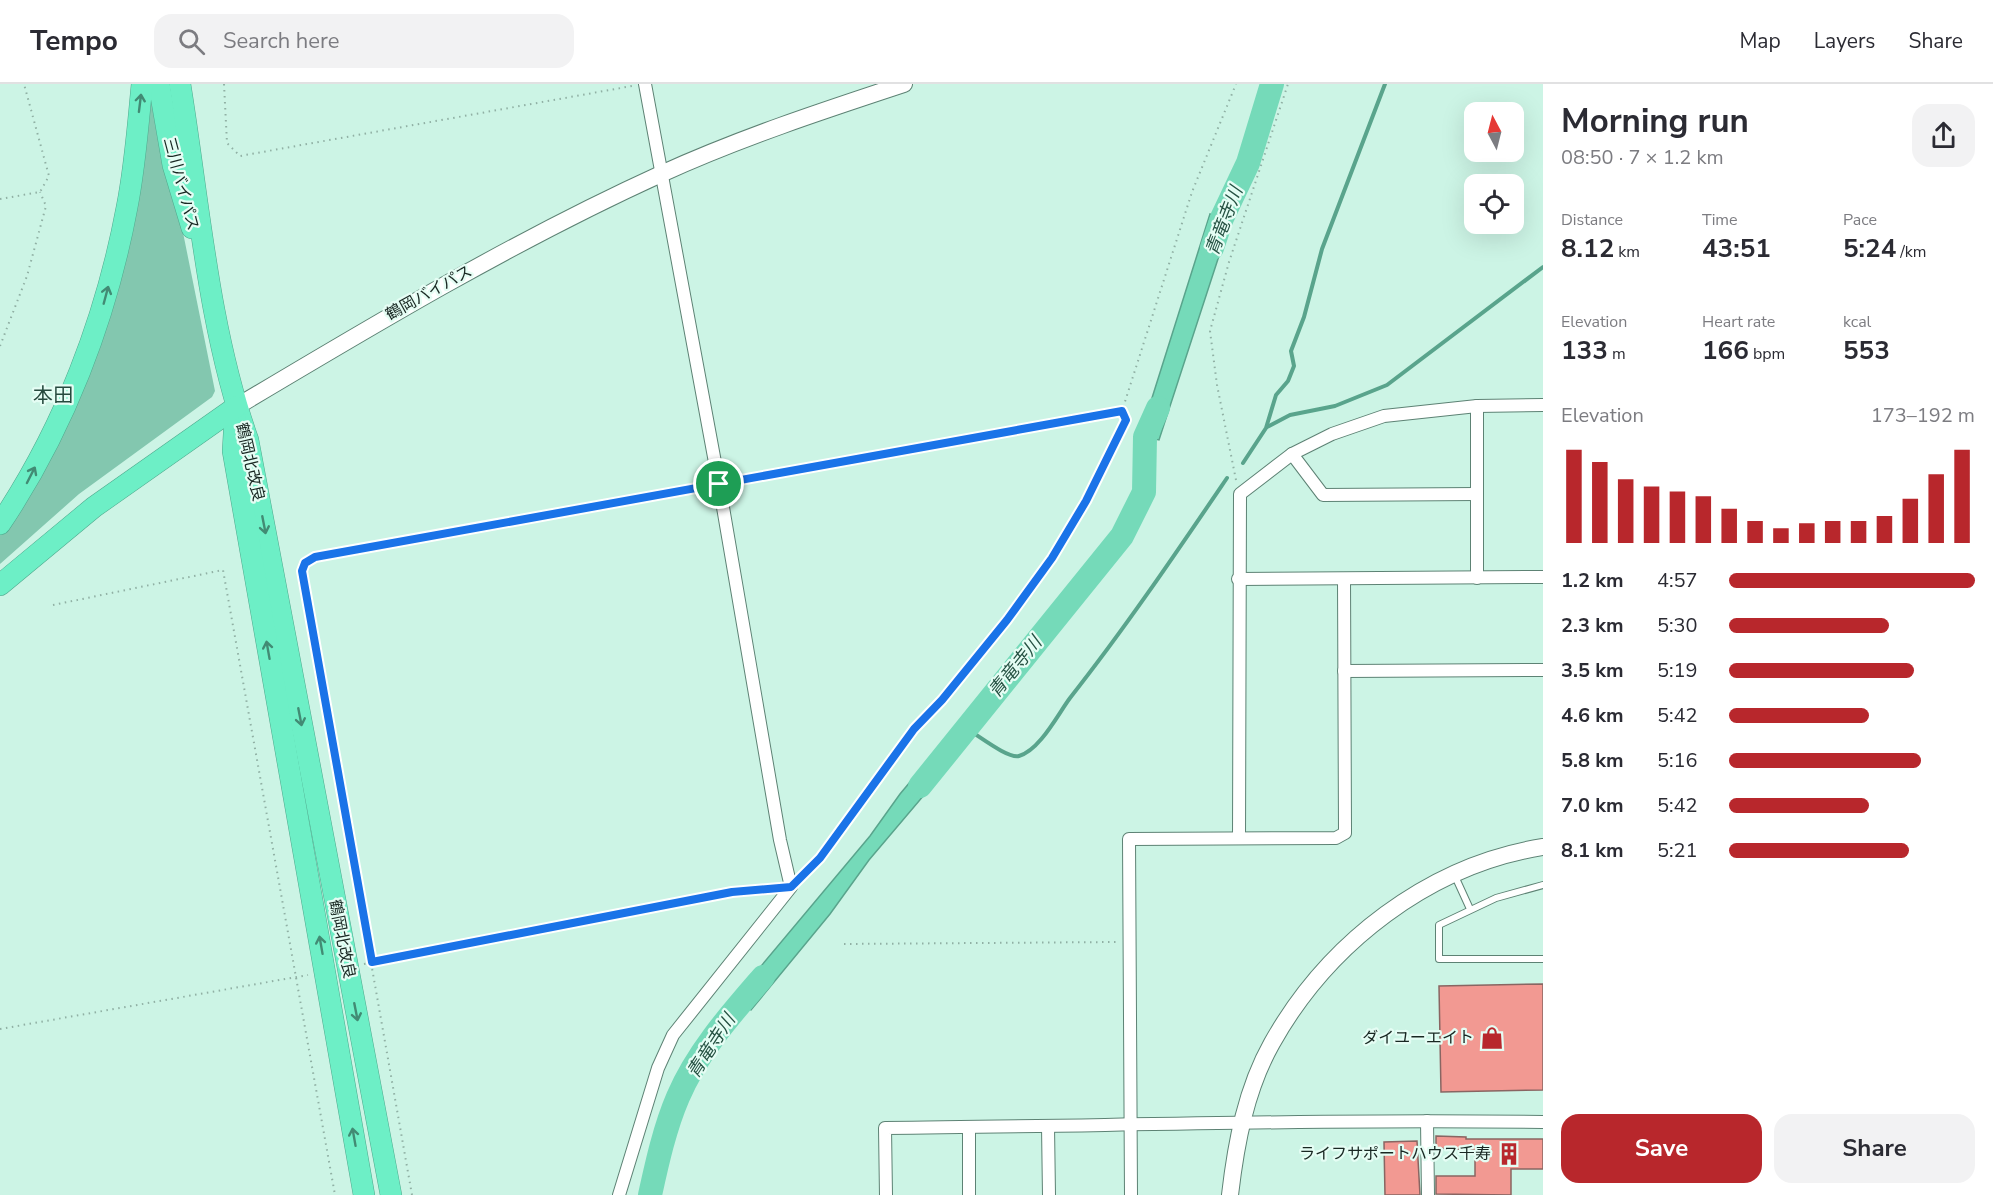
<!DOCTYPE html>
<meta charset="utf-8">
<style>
body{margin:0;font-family:"Nunito Sans","Noto Sans JP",sans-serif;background:#f2f2f3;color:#2b2b33;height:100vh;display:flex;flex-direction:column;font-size:22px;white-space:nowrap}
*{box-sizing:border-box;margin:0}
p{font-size:20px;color:#7c7c81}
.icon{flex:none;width:33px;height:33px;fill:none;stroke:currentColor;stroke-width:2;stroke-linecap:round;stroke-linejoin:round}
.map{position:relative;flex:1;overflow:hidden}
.details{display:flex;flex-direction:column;background:#fff;width:450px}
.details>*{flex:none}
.needle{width:39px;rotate:353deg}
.fabs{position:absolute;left:1464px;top:18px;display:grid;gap:12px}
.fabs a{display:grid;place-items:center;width:60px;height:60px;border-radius:12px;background:#fff;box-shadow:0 6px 24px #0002;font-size:30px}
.pin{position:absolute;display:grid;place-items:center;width:51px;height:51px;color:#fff;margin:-26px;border:3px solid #fff;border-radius:50%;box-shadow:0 2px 6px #0007}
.round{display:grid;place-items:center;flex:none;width:63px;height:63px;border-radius:18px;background:#f2f2f3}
.overview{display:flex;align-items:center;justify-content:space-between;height:102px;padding:0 18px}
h1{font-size:33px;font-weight:700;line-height:45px}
.stats{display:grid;grid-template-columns:repeat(3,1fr);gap:9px;height:102px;padding:6px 18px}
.stats div{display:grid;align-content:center}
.stats b{font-size:26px;font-weight:700}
.stats small{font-size:16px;font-weight:400}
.stats p{font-size:16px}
.chart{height:168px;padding:12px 18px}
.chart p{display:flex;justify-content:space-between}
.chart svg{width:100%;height:108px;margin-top:6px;stroke:#b8272c;stroke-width:6}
.button{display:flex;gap:12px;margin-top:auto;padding:12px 18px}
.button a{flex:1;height:69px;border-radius:18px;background:#b8272c;color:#fff;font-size:24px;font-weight:700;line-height:69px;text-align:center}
.button a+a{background:#f2f2f3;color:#2b2b33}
ul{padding:0 18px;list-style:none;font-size:20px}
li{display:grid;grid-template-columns:96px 72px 1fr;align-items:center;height:45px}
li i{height:15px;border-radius:8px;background:#b8272c}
header{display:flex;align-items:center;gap:36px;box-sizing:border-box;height:84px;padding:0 30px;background:#fff;border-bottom:2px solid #e1e1e2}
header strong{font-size:28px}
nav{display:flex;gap:33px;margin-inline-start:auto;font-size:21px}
.search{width:420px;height:54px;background:#f2f2f3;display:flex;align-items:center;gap:15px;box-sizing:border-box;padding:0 21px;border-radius:18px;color:#7c7c81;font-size:22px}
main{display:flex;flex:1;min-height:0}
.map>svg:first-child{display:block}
.green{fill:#83c7af}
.water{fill:#75dab9;stroke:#59a48c;stroke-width:1.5}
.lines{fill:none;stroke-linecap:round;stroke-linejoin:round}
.stream{stroke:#59a48c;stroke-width:4}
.river{stroke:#75dab9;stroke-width:24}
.building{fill:#f29992;stroke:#896562;stroke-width:1.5}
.lane-casing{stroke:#5d8274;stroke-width:8}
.street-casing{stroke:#5d8274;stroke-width:14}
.secondary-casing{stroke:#5d8274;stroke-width:18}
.highway-casing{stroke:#4fa98d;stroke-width:22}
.path{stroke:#90b0a4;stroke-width:2;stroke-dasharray:1.5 4.5;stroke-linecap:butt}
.lane{stroke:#fff;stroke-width:6}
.street{stroke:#fff;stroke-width:12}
.secondary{stroke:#fff;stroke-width:16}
.highway{stroke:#6defc6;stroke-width:21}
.oneway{stroke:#428b74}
.route-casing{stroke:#fff;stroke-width:12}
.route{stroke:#1a73e8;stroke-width:8}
.labels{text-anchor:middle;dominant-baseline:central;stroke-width:4.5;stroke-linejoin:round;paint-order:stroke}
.street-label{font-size:16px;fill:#182722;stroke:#e5fdf4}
.poi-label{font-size:16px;fill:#182722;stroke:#e5fdf4;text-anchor:end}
.water-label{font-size:18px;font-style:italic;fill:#265243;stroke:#e5fdf4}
.quarter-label{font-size:20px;fill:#264a3e;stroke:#e5fdf4}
</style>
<header>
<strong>Tempo</strong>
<div class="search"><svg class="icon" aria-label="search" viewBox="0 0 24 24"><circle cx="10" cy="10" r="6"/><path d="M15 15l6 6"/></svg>Search here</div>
<nav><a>Map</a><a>Layers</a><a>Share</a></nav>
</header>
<main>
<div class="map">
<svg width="1543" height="1111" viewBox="0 0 1543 1111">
<rect width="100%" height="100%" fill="#ccf4e5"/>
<polygon class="green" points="153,0 215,307 212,313 79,410 0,480 0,436 97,264"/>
<g class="water">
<polygon points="1210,130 1231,135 1159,356 1140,352"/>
<polygon points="931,673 947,684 869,776 830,830 751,926 736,912 870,752 900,710"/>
</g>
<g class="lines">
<g class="stream">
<polyline points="1267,343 1290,331 1335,322 1387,301 1543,183"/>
<polyline points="1243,379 1266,344 1276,311 1288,297 1294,282 1291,267 1304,233 1322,165 1385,0"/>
<path d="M967,645c11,6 41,30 52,27 21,-6 39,-42 51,-58 56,-71 106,-145 157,-220"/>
</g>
<g class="river">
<polyline points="1212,164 1222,134 1248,79 1272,0"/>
<polyline points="920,702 1122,452 1144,408 1145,353 1158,324"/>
<path d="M650,1111c7,-32 15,-68 28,-98 19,-45 53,-83 85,-120"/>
</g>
</g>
<g class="building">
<polygon points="1543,900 1543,1006 1441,1008 1439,902"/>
<polygon points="1436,1052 1466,1053 1466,1055 1543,1055 1543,1085 1511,1085 1511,1111 1436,1110 1436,1092 1475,1092 1475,1066 1436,1064"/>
<polygon points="1417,1057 1420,1111 1385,1111 1384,1058"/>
</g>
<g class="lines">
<g class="lane-casing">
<g id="lane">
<polyline points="1454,790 1470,825"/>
<polyline points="1543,801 1496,814 1439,841 1439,875 1543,875"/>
</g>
</g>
<g class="street-casing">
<g id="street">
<polyline points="1477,322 1477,494"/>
<polyline points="1292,370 1323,411 1477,410"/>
<polyline points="1238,495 1543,493"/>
<polyline points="1344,587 1543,586"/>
<polyline points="1239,754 1240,410 1292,370 1332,350 1384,332 1477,322 1543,321"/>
<polyline points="1427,1037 1428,1111"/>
<polyline points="1048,1042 1049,1111"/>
<polyline points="969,1043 969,1111"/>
<polyline points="619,1111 658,984 673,951 791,803 780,756 719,400 645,0"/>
<path d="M886,1111l-1,-67c220,-2 439,-9 658,-6"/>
<polyline points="1131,1111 1129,755 1336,754 1345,749 1344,495"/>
</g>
</g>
<g class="secondary-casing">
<g id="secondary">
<path d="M236,323c139,-83 278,-166 425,-233 79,-36 161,-63 243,-90"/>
<path d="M1230,1111c6,-52 16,-106 42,-152 56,-100 157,-178 271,-196"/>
</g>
</g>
<g class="highway-casing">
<g id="highway">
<polyline points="159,0 173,81 192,144"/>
<path d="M180,0c19,117 28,244 68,356l143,755"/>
<polyline points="235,333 233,367 364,1111"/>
<path d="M0,440c64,-95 106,-205 127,-317 8,-40 11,-82 15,-123"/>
<polyline points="0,501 94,423 236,323"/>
</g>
</g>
<g class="path">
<polyline points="224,0 227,59 240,72 632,2"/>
<polyline points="0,115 40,108 49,92 24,0"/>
<polyline points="0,262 27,192 46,122 40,108"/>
<polyline points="1236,396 1217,301 1210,247 1229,178 1288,0"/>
<polyline points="730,398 1122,327"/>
<polyline points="53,521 223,486 335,1111"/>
<polyline points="802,792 820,774 913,645 942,617 1007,536 1052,474 1086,417 1097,390 1126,336 1122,327 1192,108 1236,0"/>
<polyline points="844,860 1117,858"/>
<polyline points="364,880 732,808 774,805"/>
<polyline points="0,945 308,891"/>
<polyline points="412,1111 302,487 305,479 315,473 706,402"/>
</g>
<use href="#lane" class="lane"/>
<use href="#street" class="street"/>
<use href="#secondary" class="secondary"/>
<use href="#highway" class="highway"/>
</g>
<defs><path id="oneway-shaft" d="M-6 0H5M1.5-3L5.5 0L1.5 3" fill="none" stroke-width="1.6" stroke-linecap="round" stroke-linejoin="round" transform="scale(1.5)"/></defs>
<g class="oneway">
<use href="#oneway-shaft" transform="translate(140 19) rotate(-83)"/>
<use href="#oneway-shaft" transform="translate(106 211) rotate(-75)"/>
<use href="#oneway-shaft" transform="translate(31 391) rotate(-63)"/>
<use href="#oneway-shaft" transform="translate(264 441) rotate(79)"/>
<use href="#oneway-shaft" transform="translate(268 566) rotate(-100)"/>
<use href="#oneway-shaft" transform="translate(300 633) rotate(79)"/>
<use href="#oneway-shaft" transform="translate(321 861) rotate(-100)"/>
<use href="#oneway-shaft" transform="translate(356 928) rotate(79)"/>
<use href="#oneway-shaft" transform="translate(354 1053) rotate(-100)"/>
</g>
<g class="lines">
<g class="route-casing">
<polygon id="route" points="1122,327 1126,336 1086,417 1052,474 1007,536 942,616 914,645 820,774 791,803 732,808 372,878 302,487 305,479 315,473"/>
</g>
<use href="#route" class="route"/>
</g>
<defs>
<g id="shop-bare" transform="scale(1.8)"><path d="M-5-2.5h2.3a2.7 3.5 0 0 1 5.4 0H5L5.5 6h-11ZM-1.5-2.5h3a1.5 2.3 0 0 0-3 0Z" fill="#b8272c" stroke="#e5fdf4" stroke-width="2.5" paint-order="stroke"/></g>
<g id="building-bare" transform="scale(1.8)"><path d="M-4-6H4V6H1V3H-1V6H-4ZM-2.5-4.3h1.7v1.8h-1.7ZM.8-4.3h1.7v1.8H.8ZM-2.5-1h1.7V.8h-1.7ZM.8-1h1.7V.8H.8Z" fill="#b8272c" stroke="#e5fdf4" stroke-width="2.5" paint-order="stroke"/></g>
</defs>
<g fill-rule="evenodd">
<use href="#shop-bare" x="1492" y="954"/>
<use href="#building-bare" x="1509" y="1070"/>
</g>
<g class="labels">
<g class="street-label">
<text transform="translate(181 100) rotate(75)">三川バイパス</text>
<text transform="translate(429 209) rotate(-29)">鶴岡バイパス</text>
<text transform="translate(250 378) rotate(77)">鶴岡北改良</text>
<text transform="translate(342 855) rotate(79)">鶴岡北改良</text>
</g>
<g class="poi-label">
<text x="1474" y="954">ダイユーエイト</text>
<text x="1491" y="1070">ライフサポートハウス千寿</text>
</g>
<g class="water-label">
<text transform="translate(1224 137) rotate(-69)">青竜寺川</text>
<text transform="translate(1015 583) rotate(-51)">青竜寺川</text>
<text transform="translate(711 962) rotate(-57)">青竜寺川</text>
</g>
<g class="quarter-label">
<text x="53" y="311">本田</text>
</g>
</g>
</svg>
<div class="fabs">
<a><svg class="needle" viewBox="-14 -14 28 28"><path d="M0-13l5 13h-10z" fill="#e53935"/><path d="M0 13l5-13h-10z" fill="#7c7c81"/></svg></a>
<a><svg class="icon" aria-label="locate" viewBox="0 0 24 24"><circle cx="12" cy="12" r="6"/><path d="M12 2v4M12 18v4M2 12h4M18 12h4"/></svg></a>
</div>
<div class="pin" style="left:719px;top:400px;background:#1e9e55"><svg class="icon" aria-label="arrive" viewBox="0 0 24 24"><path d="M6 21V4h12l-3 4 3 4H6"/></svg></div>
</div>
<section class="details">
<div class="overview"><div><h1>Morning run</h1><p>08:50 · 7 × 1.2 km</p></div><a class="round"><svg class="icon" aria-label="share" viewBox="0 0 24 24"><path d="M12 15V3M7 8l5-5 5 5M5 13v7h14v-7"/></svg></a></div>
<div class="stats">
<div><p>Distance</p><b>8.12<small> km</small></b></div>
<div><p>Time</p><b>43:51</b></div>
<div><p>Pace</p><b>5:24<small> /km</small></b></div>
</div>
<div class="stats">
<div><p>Elevation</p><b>133<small> m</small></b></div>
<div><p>Heart rate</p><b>166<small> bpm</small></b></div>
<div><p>kcal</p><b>553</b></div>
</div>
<div class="chart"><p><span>Elevation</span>173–192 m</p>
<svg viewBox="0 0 160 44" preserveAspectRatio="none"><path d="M5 44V6M15 44V11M25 44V18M35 44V21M45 44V23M55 44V25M65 44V30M75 44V35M85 44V38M95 44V36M105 44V35M115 44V35M125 44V33M135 44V26M145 44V16M155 44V6"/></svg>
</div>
<ul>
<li><b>1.2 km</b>4:57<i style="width:100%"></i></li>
<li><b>2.3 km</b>5:30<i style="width:65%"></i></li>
<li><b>3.5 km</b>5:19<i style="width:75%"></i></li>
<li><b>4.6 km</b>5:42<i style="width:57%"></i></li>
<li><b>5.8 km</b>5:16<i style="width:78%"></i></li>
<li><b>7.0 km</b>5:42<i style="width:57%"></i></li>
<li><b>8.1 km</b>5:21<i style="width:73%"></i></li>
</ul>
<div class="button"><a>Save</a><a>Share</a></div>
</section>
</main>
